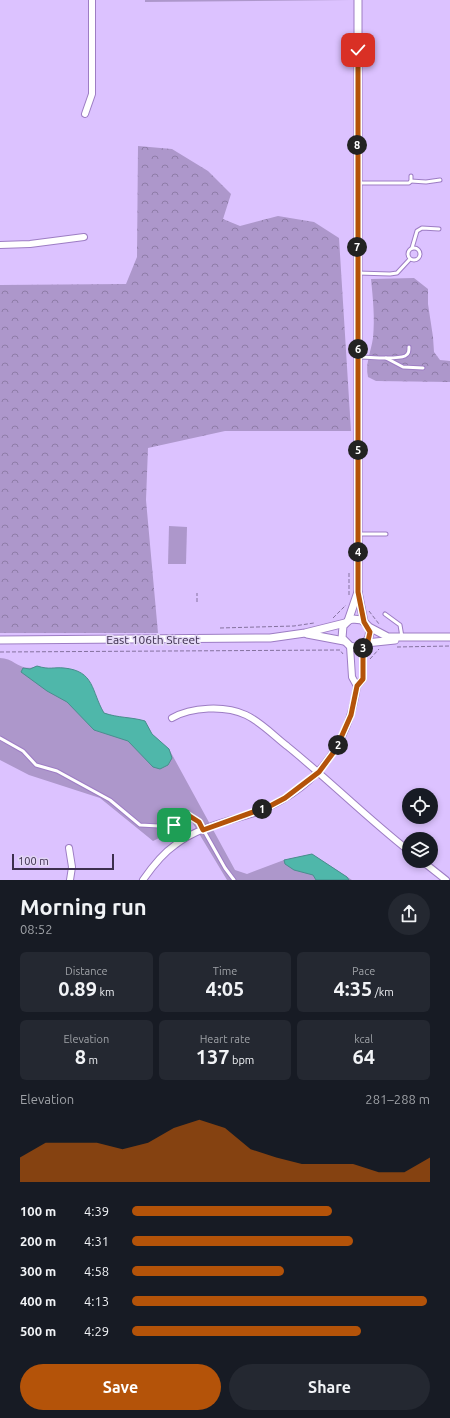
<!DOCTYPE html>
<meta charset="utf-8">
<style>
body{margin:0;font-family:Ubuntu,sans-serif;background:#242831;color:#f1f3f6;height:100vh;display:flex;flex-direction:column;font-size:15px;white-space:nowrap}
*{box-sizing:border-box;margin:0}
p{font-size:13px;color:#9ea1a6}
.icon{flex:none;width:22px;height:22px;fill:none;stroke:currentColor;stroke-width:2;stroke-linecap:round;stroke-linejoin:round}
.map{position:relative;height:880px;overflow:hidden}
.panel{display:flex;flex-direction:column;background:#171b24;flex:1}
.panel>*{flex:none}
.buttons{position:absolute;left:402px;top:788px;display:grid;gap:8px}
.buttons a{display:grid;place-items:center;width:36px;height:36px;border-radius:50%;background:#171b24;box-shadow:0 2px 6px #0003;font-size:20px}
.scale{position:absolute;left:12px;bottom:10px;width:102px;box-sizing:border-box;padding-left:4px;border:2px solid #3d2f4e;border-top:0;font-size:11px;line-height:14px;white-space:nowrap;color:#3d2f4e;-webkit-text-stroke:3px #e2d6f5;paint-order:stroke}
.pin{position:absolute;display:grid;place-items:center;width:34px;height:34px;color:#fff;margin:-17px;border-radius:8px;box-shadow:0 2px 6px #0006}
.km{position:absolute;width:20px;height:20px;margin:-10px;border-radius:50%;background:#222;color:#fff;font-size:11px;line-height:20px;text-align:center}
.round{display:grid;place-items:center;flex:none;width:42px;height:42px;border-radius:21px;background:#242831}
.head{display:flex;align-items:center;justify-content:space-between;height:68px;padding:0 20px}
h1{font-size:22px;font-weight:700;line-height:30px}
.stats{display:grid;grid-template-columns:repeat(3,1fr);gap:6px;height:68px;padding:4px 20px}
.stats div{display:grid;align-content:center;border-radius:6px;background:#242831;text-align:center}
.stats b{font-size:20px;font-weight:700}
.stats small{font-size:11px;font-weight:400}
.stats p{font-size:11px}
.chart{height:112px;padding:8px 20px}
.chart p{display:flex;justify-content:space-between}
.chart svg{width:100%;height:72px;margin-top:4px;fill:#b45309;opacity:.7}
.button{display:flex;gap:8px;margin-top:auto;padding:8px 20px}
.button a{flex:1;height:46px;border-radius:24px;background:#b45309;color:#fff;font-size:16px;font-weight:700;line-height:46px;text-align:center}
.button a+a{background:#242831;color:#f1f3f6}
ul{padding:0 20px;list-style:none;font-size:13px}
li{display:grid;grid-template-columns:64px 48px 1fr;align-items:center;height:30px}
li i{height:10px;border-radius:5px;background:#b45309}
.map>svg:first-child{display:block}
.green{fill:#ad97cb}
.forest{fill:url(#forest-crowns)}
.water{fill:#4fb7aa;stroke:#4a8e8e}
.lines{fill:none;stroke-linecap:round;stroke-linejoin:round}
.service-casing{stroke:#9d7dc4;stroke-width:5}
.minor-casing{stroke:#9d7dc4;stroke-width:8}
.tertiary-casing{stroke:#9d7dc4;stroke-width:9}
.path{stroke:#85729f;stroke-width:1;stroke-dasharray:4 2;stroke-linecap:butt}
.service{stroke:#fff;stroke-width:3}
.minor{stroke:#fff;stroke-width:6}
.tertiary{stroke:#fff;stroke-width:7}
.route-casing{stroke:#fff;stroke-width:8}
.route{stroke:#b45309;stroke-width:5}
.labels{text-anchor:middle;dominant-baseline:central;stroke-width:3;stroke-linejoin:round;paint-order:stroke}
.street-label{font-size:12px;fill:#3d2f4e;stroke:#e2d6f5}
</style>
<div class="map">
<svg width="450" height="880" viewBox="0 0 450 880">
<defs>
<pattern id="forest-crowns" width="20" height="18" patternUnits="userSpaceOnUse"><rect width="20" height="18" fill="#ad97cb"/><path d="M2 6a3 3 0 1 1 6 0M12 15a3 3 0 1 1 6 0" fill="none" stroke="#8e7ca7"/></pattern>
</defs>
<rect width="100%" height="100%" fill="#dcc2ff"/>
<g class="green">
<polygon points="169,526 187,527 186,564 168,564"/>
<path d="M0,658c15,0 20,15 37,8 13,4 16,1 27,2 30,3 27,23 40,45 14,5 28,4 41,8l7,13 17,15 66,121 12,4 37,-14 28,-6 40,26h-125l-35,-58 -39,19 -53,-43 -71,-23 -29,-15z"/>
</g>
<g class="forest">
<polygon points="145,0 351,0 145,2"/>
<polygon points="138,146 172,149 208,171 231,194 223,219 240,226 278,216 314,222 339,238 351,431 225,431 148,448 146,500 158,633 0,633 0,285 126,284 137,257"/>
<path d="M414,278l14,11v15l5,33 1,15 6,8 10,1v21l-74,-1 -8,-4c-3,-14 3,-25 5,-39 2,-20 0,-39 -2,-59z"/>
</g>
<g class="water">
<path d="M37,666c13,4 16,1 27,2 31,3 27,23 40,45 14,5 28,4 41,8l7,13 17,15 3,9 -4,7 -8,4 -7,-2 -25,-26 -34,-11 -27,-28 -20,-11 -26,-19 2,-4 7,1z"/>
<polygon points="312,854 347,877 349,880 316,880 313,875 294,870 285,864 284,860"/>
</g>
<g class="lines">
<g class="service-casing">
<g id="service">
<polyline points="411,181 426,182 440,180"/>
<polyline points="359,183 409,183 411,181 411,176"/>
<circle cx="414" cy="254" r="6"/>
<polyline points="412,248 417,231 422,228 439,229"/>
<polyline points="358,273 390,274 397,273 410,259"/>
<path d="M359,357c11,0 37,3 46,-1 4,-2 4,-5 4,-9"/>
<polyline points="386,358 403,367 423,368"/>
<polyline points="358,534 386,534"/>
<polyline points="385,614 400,625 402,637"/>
<polyline points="0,738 23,751 36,765 57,771 110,800 140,825 159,826 174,825 188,815 199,822 225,868 234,880"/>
</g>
</g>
<g class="minor-casing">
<g id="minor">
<polyline points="85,114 92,94 92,0"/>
<polyline points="0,245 30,244 84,237"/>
<polyline points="350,646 352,677 357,686 363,679 363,645"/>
<path d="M172,718c19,-11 53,-13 74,-3 15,7 28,21 41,31 42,34 80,72 122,105"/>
<polyline points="69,848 72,867 70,880"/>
<polyline points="422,861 446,880"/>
<path d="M143,880c9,-13 19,-26 32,-35 22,-17 50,-23 76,-31 60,-21 97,-65 106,-128"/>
</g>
</g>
<g class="tertiary-casing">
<g id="tertiary">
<polyline points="358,0 358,592 364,622"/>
<polyline points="348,621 358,592"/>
<path d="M369,627c3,12 -6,23 -19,19l-8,-8 1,-12 6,-6 4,-1 9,1 7,7 19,10h62"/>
<polyline points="307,634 344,641"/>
<polyline points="0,640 270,638 305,633 345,623"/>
<polyline points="366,643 395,640"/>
</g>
</g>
<g class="path">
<polyline points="349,595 349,573"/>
<polyline points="197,602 197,593"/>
<polyline points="369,611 379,624"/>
<polyline points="333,618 346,605"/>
<polyline points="220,628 294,626 314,623"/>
<polyline points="397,647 450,646"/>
<polyline points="0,652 340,650 343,654"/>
<polyline points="370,659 379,649"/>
</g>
<use href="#service" class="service"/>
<use href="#minor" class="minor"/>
<use href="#tertiary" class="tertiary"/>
</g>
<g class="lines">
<g class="route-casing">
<polyline id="route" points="174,825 188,815 199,822 203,830 270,806 285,798 319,772 336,749 351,715 357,686 363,679 363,645 368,641 370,632 364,622 358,592 358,50"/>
</g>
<use href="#route" class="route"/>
</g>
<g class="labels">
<g class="street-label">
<text x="153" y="639">East 106th Street</text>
</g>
</g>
</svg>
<div class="buttons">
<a><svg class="icon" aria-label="locate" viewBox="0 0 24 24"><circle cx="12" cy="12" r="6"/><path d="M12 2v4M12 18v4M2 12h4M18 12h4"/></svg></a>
<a><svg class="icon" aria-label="layers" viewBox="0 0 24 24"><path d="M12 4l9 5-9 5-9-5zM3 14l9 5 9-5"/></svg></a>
</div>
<div class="scale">100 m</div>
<div class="pin" style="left:174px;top:825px;background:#1e9e55"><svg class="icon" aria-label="arrive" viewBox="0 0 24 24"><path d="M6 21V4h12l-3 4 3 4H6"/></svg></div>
<div class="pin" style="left:358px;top:50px;background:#d93025"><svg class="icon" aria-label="check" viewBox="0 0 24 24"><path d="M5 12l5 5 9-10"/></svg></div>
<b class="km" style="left:262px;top:809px">1</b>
<b class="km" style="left:338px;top:745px">2</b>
<b class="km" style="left:363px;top:648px">3</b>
<b class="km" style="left:358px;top:552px">4</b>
<b class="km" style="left:358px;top:450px">5</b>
<b class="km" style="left:358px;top:349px">6</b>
<b class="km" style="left:357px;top:247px">7</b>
<b class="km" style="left:357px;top:145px">8</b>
</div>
<section class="panel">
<div class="head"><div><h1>Morning run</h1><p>08:52</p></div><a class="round"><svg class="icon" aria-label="share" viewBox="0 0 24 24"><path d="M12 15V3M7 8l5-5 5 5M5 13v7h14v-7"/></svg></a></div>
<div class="stats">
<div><p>Distance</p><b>0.89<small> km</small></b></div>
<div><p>Time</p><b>4:05</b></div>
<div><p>Pace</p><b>4:35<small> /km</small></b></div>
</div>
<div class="stats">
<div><p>Elevation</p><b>8<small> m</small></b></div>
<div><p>Heart rate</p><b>137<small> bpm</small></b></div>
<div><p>kcal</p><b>64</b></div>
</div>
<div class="chart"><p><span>Elevation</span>281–288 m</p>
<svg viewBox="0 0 160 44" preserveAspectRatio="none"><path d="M0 44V29L10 20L20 20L30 20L40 24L50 20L60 11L70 6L80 11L90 24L100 29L110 33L120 33L130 33L140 38L150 38L160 29V44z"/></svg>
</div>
<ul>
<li><b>100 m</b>4:39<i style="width:67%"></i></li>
<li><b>200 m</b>4:31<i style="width:74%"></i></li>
<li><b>300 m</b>4:58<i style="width:51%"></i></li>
<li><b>400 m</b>4:13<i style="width:99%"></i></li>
<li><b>500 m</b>4:29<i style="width:77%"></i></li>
</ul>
<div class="button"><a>Save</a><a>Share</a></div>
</section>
